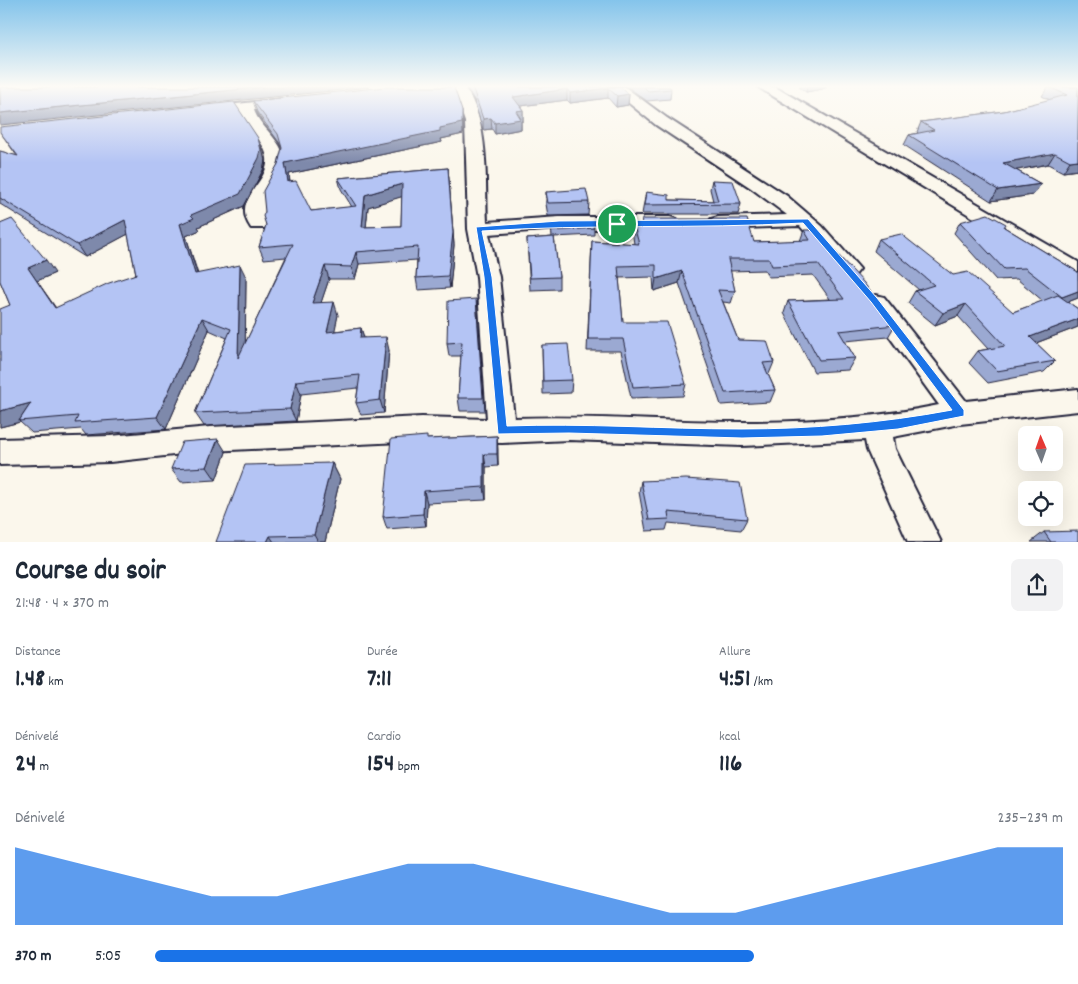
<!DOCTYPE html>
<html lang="fr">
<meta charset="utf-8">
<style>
body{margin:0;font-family:Dekko,sans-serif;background:#f2f2f3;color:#1f2937;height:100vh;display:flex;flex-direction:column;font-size:19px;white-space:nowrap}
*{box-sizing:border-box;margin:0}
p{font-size:16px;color:#747a83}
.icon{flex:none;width:28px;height:28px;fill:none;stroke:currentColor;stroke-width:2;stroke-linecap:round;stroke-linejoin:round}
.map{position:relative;height:542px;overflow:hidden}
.panel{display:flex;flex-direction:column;background:#fff;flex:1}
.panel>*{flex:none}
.needle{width:32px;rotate:358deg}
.fabs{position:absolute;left:1018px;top:426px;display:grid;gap:10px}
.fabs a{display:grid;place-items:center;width:45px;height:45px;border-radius:8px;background:#fff;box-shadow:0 5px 20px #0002;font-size:25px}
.pin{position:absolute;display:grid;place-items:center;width:42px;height:42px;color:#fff;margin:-21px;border:2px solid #fff;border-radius:50%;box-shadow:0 1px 5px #0007}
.round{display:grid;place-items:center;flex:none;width:52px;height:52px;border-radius:8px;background:#f2f2f3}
.head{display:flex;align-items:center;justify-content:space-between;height:85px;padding:0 15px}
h1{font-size:28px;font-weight:700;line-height:38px}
.stats{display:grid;grid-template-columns:repeat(3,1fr);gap:8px;height:85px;padding:5px 15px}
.stats div{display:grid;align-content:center}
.stats b{font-size:25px;font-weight:700}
.stats small{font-size:14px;font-weight:400}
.stats p{font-size:14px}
.chart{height:140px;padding:10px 15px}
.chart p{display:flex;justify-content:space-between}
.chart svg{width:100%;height:90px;margin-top:5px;fill:#1a73e8;opacity:.7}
ul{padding:0 15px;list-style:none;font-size:16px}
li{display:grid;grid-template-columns:80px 60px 1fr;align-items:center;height:38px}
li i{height:12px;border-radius:6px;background:#1a73e8}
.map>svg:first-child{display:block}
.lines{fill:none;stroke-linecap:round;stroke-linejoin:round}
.minor-casing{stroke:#22223b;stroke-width:4}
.minor{fill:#fbf7ec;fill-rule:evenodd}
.wall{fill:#9ba9d2;stroke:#22223b;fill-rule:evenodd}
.shaded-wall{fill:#7e89ab;stroke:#22223b}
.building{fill:#b4c4f4;stroke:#22223b;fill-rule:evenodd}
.route{fill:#1a73e8;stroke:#fff;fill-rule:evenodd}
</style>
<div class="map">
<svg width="1078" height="542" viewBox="0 0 1078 542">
<rect width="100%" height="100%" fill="#fbf7ec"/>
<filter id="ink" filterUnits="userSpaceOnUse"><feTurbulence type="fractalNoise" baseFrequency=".02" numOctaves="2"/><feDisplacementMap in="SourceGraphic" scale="10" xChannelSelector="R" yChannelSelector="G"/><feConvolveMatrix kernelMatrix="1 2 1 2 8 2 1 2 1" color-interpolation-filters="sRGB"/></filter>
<g filter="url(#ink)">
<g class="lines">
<g class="minor-casing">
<g id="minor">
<path d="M450,87h14c26,33 21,95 23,135l72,-5h111l7,2 3,4 -3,4 -7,2h-111l-70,5 10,43 15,141c77,-3 152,4 228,4 66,0 133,-4 197,-17l-74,-102 3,-6 8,-2 8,2 82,104 112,-12v22l-118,13 -67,13 2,12 46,93h-33l-41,-92 -2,-10 -123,6 -173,-6 -67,3 -80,-2 -212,10 -100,11 -110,3v-26l110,-3 100,-9 212,-10 65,2 -10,-142 -9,-48 -3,-107 -9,-27z"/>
<polygon points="609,87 625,87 667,118 787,196 822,226 860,269 856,274 849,276 842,274 800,226 718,229 711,227 708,223 711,219 718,217 787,215 751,188 656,125"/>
<polygon points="758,87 775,87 1078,262 1078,278 1070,276"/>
<path d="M282,99l5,1 2,3 -2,3 -33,4c6,18 29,30 30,50 2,26 -28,29 -16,64l-3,4h-14c-21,-31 19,-44 16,-70 -2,-17 -21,-30 -28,-46l-31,3 -7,-4 7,-4z"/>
</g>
</g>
<use href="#minor" class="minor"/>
</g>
<g class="wall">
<polygon points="466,87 620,87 629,94 628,105 616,107 608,98 570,103 567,100 520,106 523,110 523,121 521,121 521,129 495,134 492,129 483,130 474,100"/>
<polygon points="628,87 670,87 671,89 670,99 647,101"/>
<polygon points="799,87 827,87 822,89 806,92"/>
<polygon points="1048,87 1078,87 1078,170 1063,172 1048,164 1016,170 1041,184 1033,195 991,201 904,145 909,135 918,133 917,132 921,122 1004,111 1050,100 1042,96"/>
<path d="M253,101l209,10 1,23 -22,5 1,3 -153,32 1,8 21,29 41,-4 -11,-18 -3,-11 110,-10 6,77 -4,43 -32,2 -2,-12 1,-18 -58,4 -4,15h-26l-8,23 17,13 -4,16 27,-3 3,10 25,12 -5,63 -23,2 -5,-12 2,-15 -57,6 -5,27 -92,5 -9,-13 32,-75 -18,-8 -43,99 -80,6 -5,-6 -49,4 -12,-11 -20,5 10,-122 -10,-24 55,-8 -18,8 19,27 80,-34 -8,-40 -43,23 -85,-53v-53l17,5 -17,-24 262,17 3,12 -2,9 -19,36 -46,21 2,3 -14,6 12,38 48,3 -1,67 41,-87 -22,2 -5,-12 7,-22 -1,-13 13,-48 4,-16 -1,-3 -24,-33zM402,196l-1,30 -35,1 2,-20z"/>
<polygon points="712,180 741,204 738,214 642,214 646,192 669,200 713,201 710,189"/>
<polygon points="546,192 589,202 588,215 548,216 546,204"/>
<polygon points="960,222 1004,227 1078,272 1078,298 1068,302 1078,309 1078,327 1036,343 1055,361 1044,372 988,383 969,363 978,351 988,349 958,316 935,325 908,303 915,291 919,290 874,251 879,239 953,275 1013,312 1043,301 1017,279 996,280 954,233"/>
<polygon points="551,225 594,228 594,235 554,237 559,277 559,289 530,290 527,239 552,237"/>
<polygon points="634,226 754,242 800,241 804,230 895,325 888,337 845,341 855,358 848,370 814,372 784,313 788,301 830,299 813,275 768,277 765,270 730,271 735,291 731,303 723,302 738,340 774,362 769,374 768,374 775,390 770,402 721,405 679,283 654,291 653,277 619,278 623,322 686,384 683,396 631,398 621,351 587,351 592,241 634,244 633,237"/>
<polygon points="476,299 485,411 460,411 458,398 461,356 449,356 447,343"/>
<polygon points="542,345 572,380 571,393 543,394"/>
<polygon points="497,436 498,466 486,467 486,500 427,503 426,526 387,529 383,517 428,439"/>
<polygon points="226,452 216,480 181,482 171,469"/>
<polygon points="332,463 340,479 325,542 216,542"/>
<polygon points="641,481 747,519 741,530 668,523 666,530 646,531 639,492"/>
<polygon points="1044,532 1078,542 1031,542"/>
</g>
<g class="shaded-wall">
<polygon points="264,87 370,87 0,125 0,113"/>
<polygon points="807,87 827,87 822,89 806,92"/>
<polygon points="608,88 608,98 570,103 570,93"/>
<polygon points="567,89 567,100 513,107 513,97"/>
<polygon points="629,94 628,105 616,107 617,96"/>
<polygon points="523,110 523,121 521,121 521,129 495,134 495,123 516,111"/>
<polygon points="462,111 463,134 441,139 442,142 289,174 291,194 288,182 285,163"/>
<polygon points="491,118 492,129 483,130 483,119"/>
<polygon points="258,138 262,149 265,161 263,170 244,206 198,227 200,230 186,236 201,287 195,274 180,224"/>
<polygon points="1055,153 1048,164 997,174 1003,163"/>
<polygon points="1078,160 1078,170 1063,172 1070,161"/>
<polygon points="448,168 454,245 450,288 448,276"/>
<polygon points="402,184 404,196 368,207 365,239 362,227 365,195"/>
<polygon points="1041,184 1033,195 991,201 998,190"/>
<polygon points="125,220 132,232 85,257 77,245"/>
<polygon points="356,252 359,264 355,279 351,267"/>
<polygon points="46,260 55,273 37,281 64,321 55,308 28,268"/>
<polygon points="240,265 246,277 245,371 238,358"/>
<polygon points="325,266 329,279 317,315 312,303"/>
<polygon points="682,271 679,283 654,291 656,279"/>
<polygon points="1078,291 1078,298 1052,308 1062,297"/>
<polygon points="334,302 338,315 332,344 327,332"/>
<polygon points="966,304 958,316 935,325 943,313"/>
<polygon points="202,318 209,330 166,429 157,417"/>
<polygon points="1078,319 1078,327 1020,349 1030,337"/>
<polygon points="361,328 365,341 360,338"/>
<polygon points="386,337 389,350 384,413 380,400"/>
<polygon points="296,381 301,394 296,421 290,409"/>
<polygon points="31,403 19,421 20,422 0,427 0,411"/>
<polygon points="497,436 498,449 498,466 497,454"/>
<polygon points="218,439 226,452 216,480 207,467"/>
<polygon points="484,454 486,467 486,500 484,487"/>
<polygon points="332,463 340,479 325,542 318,542 314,535"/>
<polygon points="424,491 427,503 426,526 423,514"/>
<polygon points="270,536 274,542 267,542"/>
</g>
<g class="building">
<polygon points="0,87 264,87 0,113"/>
<path d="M385,87h69l8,24v12l-22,5v3l-155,32 3,19 8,-1 15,30 45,-5 -18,-28 110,-10 5,65 -5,43 -32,2 2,-31 -62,5 -5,15 -26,-1 -13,37 22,-1 -7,30 34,-4 -1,10 26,-1 -6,63 -24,3 4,-28 -64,6 -6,28 -95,4 36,-84 -29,-11 -45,99 -69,5 -13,1 3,-7 -59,5 12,-18 -31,8v-102l10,-4 -10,-24v-57l12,-5 34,41 -18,8 27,40 54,-25 27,-9 -11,-54 -48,25 -77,-47v-47l18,5 -18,-24v-5l234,-25 24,36 3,12 -2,8 -19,36 -49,21 3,3 -14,6 15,50 45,-9 -2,93 55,-114 -34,3 7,-22 -3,-9 2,-4 -2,-21 15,-27 4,-16 -4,-14 -25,-33zM402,184l-1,42 -39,1 3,-32z"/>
<polygon points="472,87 620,87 629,94 617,96 608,88 570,93 567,89 513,97 523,110 516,111 521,119 495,123 491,118 483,119 473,89"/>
<polygon points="644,87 670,87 671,89 648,91"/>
<polygon points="1049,87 1078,87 1078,160 1070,161 1055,153 1003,163 1041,184 998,190 909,135 934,130 921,122 1004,111 1067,95"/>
<polygon points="712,180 733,181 741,204 644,205 646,192 669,195 669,200 718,201"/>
<polygon points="586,189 589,202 548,203 546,192"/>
<polygon points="988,214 1006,224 1004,227 1078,272 1078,291 1062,297 1025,268 1004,269 960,222"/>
<polygon points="642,219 747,219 754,242 810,240 804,230 815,230 864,283 895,325 839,331 855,358 819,360 788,301 844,299 818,264 772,266 769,259 728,259 735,291 718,290 738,340 767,341 774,362 763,363 775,390 725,393 682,271 656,279 656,265 618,266 623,322 667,322 686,384 633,387 623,339 588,339 592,241 639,244 634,226 641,226"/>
<polygon points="593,224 594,228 552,231 551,225"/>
<polygon points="901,234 953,275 968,272 1013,312 1058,295 1078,309 1078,319 1030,337 1055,361 997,371 978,351 1005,346 966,304 943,313 915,291 934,285 879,239"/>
<polygon points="554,237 559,277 530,278 527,239"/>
<polygon points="476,299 483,398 458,398 462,342 447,343 448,301"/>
<polygon points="568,344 572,380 543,381 542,345"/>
<polygon points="427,436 427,439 497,436 497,454 484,454 484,487 424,491 423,514 383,517 391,439"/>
<polygon points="218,439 207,467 171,469 182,442"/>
<polygon points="332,463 314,535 270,536 267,542 216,542 245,465"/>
<polygon points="686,479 740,483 747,519 668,512 669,519 649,520 641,481"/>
<polygon points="1078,531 1078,542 1051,542 1044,532"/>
</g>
</g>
<linearGradient id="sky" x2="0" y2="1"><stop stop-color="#84c4eb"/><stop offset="0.53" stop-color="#fdfbf6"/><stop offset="1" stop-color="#fdfbf6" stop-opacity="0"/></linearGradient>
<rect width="1078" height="163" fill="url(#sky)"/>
<path class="route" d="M808,219l69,79 87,112v6l-66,13 -76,7 -80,2 -173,-5 -71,1 -14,-157 -8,-50 83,-6zM803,223l68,79 81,108c-70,13 -140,19 -211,19 -78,0 -156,-6 -234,-3l-15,-149 -10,-46c107,-7 214,-2 321,-8z"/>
</svg>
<div class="fabs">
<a><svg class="needle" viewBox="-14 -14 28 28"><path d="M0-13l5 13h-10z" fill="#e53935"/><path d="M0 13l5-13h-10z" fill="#747a83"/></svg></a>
<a><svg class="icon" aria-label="locate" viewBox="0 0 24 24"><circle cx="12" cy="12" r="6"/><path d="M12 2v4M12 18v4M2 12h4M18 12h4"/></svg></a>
</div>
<div class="pin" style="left:617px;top:224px;background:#1e9e55"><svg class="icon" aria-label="arrive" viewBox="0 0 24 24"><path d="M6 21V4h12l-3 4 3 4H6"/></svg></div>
</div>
<section class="panel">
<div class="head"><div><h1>Course du soir</h1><p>21:48 · 4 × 370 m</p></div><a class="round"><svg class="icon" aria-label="share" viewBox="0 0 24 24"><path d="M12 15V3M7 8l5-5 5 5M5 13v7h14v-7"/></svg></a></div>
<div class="stats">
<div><p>Distance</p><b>1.48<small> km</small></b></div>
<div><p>Durée</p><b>7:11</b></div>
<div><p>Allure</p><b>4:51<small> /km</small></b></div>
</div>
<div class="stats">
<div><p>Dénivelé</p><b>24<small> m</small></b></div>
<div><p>Cardio</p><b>154<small> bpm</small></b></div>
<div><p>kcal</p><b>116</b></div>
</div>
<div class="chart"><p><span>Dénivelé</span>235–239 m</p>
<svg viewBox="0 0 160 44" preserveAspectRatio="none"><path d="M0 44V6L10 14L20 22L30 30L40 30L50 22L60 14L70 14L80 22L90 30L100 38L110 38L120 30L130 22L140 14L150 6L160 6V44z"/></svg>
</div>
<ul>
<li><b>370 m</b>5:05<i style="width:66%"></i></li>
</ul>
</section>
